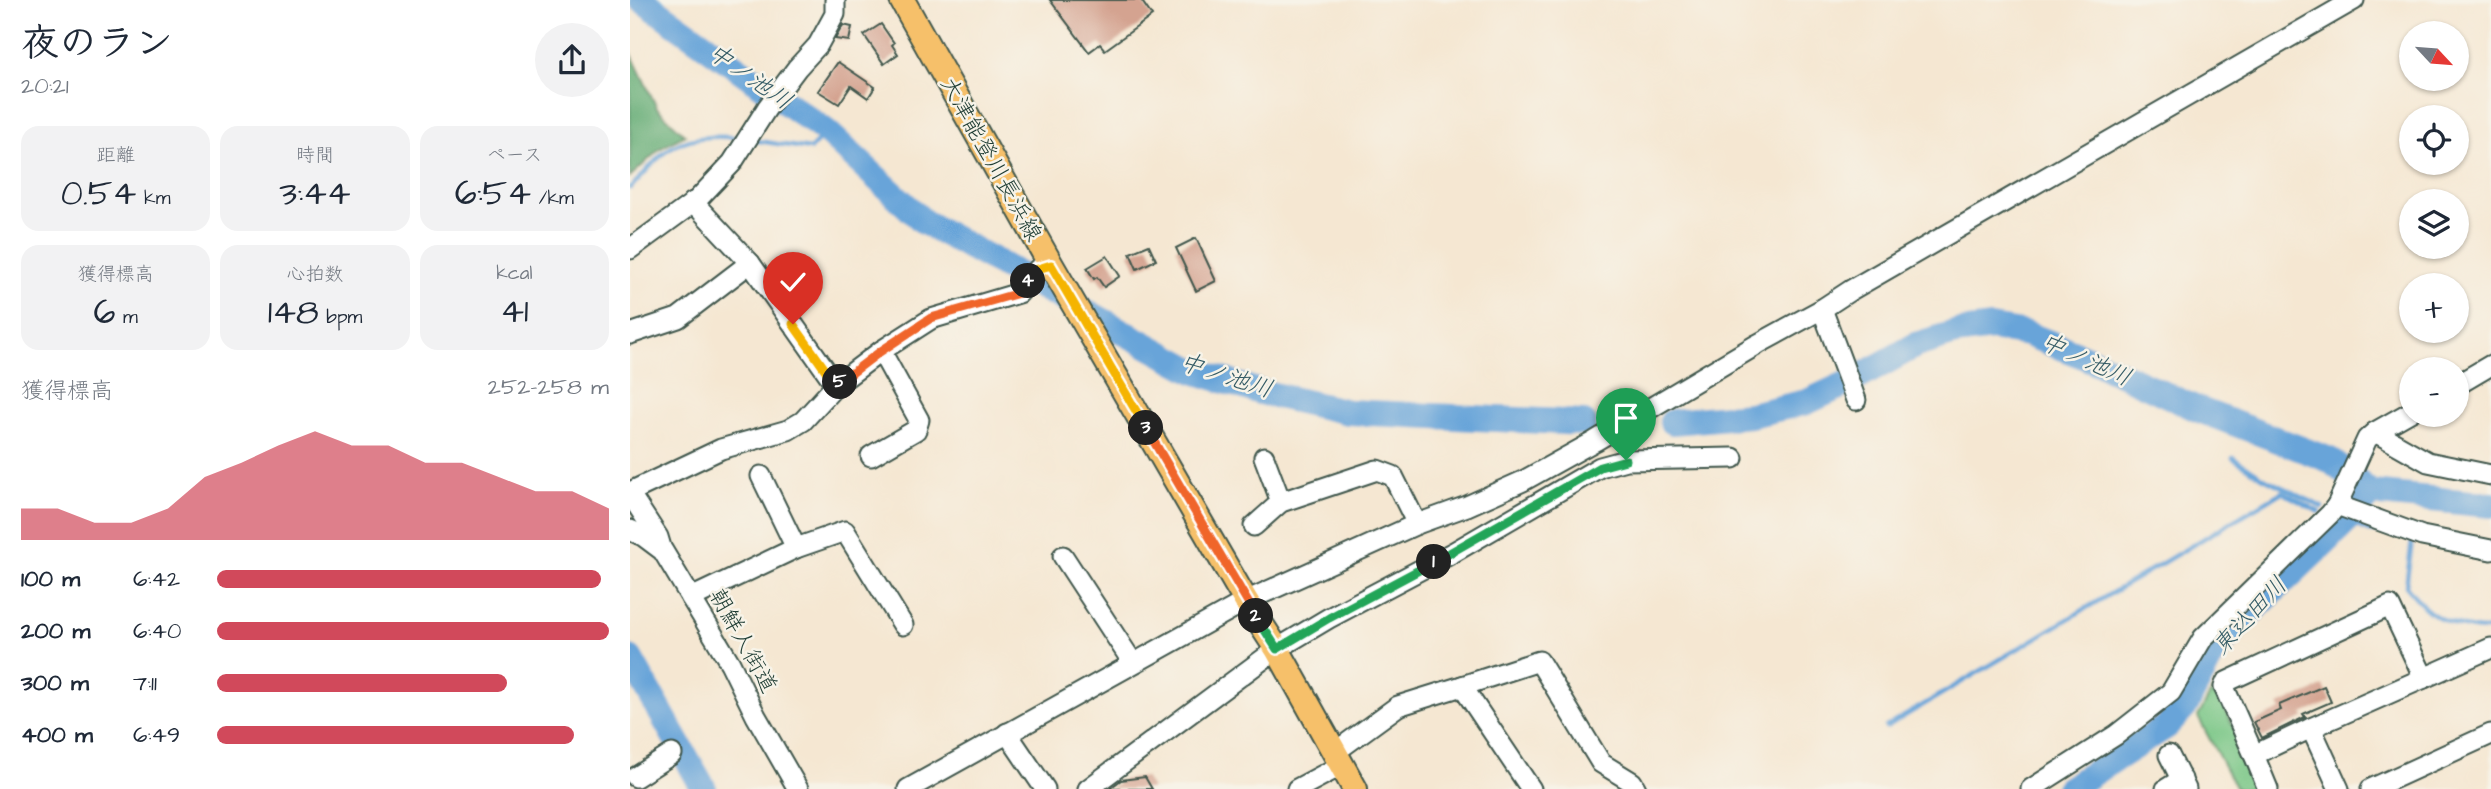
<!DOCTYPE html>
<html lang="ja">
<meta charset="utf-8">
<style>
body{margin:0;font-family:"Architects Daughter","Klee One",sans-serif;background:#f2f2f3;color:#1f2937;height:100vh;display:flex;flex-direction:column;font-size:26px;white-space:nowrap}
*{box-sizing:border-box;margin:0}
p{font-size:23px;color:#747a83}
.icon{flex:none;width:38px;height:38px;fill:none;stroke:currentColor;stroke-width:2;stroke-linecap:round;stroke-linejoin:round}
.map{position:relative;flex:1;overflow:hidden}
.details{display:flex;flex-direction:column;background:#fff;width:630px}
.details>*{flex:none}
.needle{width:46px;rotate:116deg}
.fabs{position:absolute;left:1769px;top:21px;display:grid;gap:14px}
.fabs a{display:grid;place-items:center;width:70px;height:70px;border-radius:50%;background:#fff;box-shadow:0 2px 5px #0004;font-size:35px}
.pin{position:absolute;display:grid;place-items:center;width:60px;height:60px;color:#fff;margin:-72px -30px;border-radius:50% 50% 50% 0;rotate:-45deg;box-shadow:0 0 7px #0007}
.pin .icon{rotate:45deg}
.km{position:absolute;width:35px;height:35px;margin:-18px;border-radius:50%;background:#222;color:#fff;font-size:19px;line-height:35px;text-align:center}
.round{display:grid;place-items:center;flex:none;width:74px;height:74px;border-radius:37px;background:#f2f2f3}
.overview{display:flex;align-items:center;justify-content:space-between;height:119px;padding:0 21px}
h1{font-size:38px;font-weight:600;line-height:52px}
.figures{display:grid;grid-template-columns:repeat(3,1fr);gap:10px;height:119px;padding:7px 21px}
.figures div{display:grid;align-content:center;border-radius:18px;background:#f2f2f3;text-align:center}
.figures b{font-size:35px;font-weight:600}
.figures small{font-size:19px;font-weight:400}
.figures p{font-size:19px}
.chart{height:196px;padding:14px 21px}
.chart p{display:flex;justify-content:space-between}
.chart svg{width:100%;height:126px;margin-top:7px;fill:#d1495b;opacity:.7}
ul{padding:0 21px;list-style:none;font-size:23px}
li{display:grid;grid-template-columns:112px 84px 1fr;align-items:center;height:52px}
li i{height:18px;border-radius:9px;background:#d1495b}
main{display:flex;flex:1;min-height:0}
.map>svg:first-child{display:block}
.green{fill:#79c686;stroke:#4c825d;stroke-width:2}
.forest{fill:#62ab73;stroke:#407454;stroke-width:2}
.lines{fill:none;stroke-linecap:round;stroke-linejoin:round}
.stream{stroke:#68a4d9;stroke-width:4.5}
.river{stroke:#68a4d9;stroke-width:26}
.building{fill:#d4a390}
.minor-casing{stroke:#3f564c;stroke-width:23}
.major-casing{stroke:#3f564c;stroke-width:28}
.minor{stroke:#fff;stroke-width:19}
.major{stroke:#f6c06b;stroke-width:24}
.split-1-casing{stroke:#fff;stroke-width:14}
.split-2-casing{stroke:#fff;stroke-width:14}
.split-3-casing{stroke:#fff;stroke-width:14}
.split-4-casing{stroke:#fff;stroke-width:14}
.split-5-casing{stroke:#fff;stroke-width:14}
.split-6-casing{stroke:#fff;stroke-width:14}
.split-1{stroke:#22a559;stroke-width:9}
.split-2{stroke:#22a559;stroke-width:9}
.split-3{stroke:#f0652b;stroke-width:9}
.split-4{stroke:#f5b400;stroke-width:9}
.split-5{stroke:#f0652b;stroke-width:9}
.split-6{stroke:#f5b400;stroke-width:9}
.labels{text-anchor:middle;dominant-baseline:central;stroke-width:5;stroke-linejoin:round;paint-order:stroke}
.street-label{font-size:23px;fill:#1f3d34;stroke:#f7f3e8}
.water-label{font-size:24px;font-style:italic;fill:#355c66;stroke:#f7f3e8}
</style>
<main>
<section class="details">
<div class="overview"><div><h1>夜のラン</h1><p>20:21</p></div><a class="round"><svg class="icon" aria-label="share" viewBox="0 0 24 24"><path d="M12 15V3M7 8l5-5 5 5M5 13v7h14v-7"/></svg></a></div>
<div class="figures">
<div><p>距離</p><b>0.54<small> km</small></b></div>
<div><p>時間</p><b>3:44</b></div>
<div><p>ペース</p><b>6:54<small> /km</small></b></div>
</div>
<div class="figures">
<div><p>獲得標高</p><b>6<small> m</small></b></div>
<div><p>心拍数</p><b>148<small> bpm</small></b></div>
<div><p>kcal</p><b>41</b></div>
</div>
<div class="chart"><p><span>獲得標高</span>252–258 m</p>
<svg viewBox="0 0 160 44" preserveAspectRatio="none"><path d="M0 44V33L10 33L20 38L30 38L40 33L50 22L60 17L70 11L80 6L90 11L100 11L110 17L120 17L130 22L140 27L150 27L160 33V44z"/></svg>
</div>
<ul>
<li><b>100 m</b>6:42<i style="width:98%"></i></li>
<li><b>200 m</b>6:40<i style="width:100%"></i></li>
<li><b>300 m</b>7:11<i style="width:74%"></i></li>
<li><b>400 m</b>6:49<i style="width:91%"></i></li>
</ul>
</section>
<div class="map">
<svg width="1861" height="789" viewBox="0 0 1861 789">
<rect width="100%" height="100%" fill="#f7f3e8"/>
<filter id="ink" filterUnits="userSpaceOnUse"><feTurbulence type="fractalNoise" baseFrequency=".0143" numOctaves="2"/><feDisplacementMap in="SourceGraphic" scale="14" xChannelSelector="R" yChannelSelector="G"/><feConvolveMatrix kernelMatrix="1 2 1 2 8 2 1 2 1" color-interpolation-filters="sRGB"/></filter>
<filter id="wash" filterUnits="userSpaceOnUse"><feTurbulence type="fractalNoise" baseFrequency=".00686" numOctaves="4" result="noise"/><feDisplacementMap in="SourceGraphic" scale="28" xChannelSelector="R" yChannelSelector="G"/><feGaussianBlur stdDeviation="1.57" result="paint"/><feColorMatrix in="noise" values="0 0 0 0 0 0 0 0 0 0 0 0 0 0 0 0 0 1.4 0 .05"/><feComposite in="paint" operator="in"/></filter>
<g filter="url(#wash)">
<rect width="100%" height="100%" fill="#f5e7d2"/>
<polygon class="green" points="1582,691 1584,696 1588,694 1632,789 1606,789 1568,717"/>
<polygon class="forest" points="0,51 27,108 55,135 31,148 0,177"/>
<g class="lines">
<g class="stream">
<polyline points="122,140 180,149 197,132"/>
<path d="M0,188c12,-11 22,-25 35,-36 19,-16 51,-17 75,-14"/>
<polyline points="1603,458 1634,478 1692,507"/>
<polyline points="1711,517 1738,531 1757,532"/>
<polyline points="1706,522 1712,526"/>
<path d="M1782,541l-6,45c6,7 12,14 18,21 15,15 46,24 67,23"/>
<polyline points="1256,727 1652,492 1689,512"/>
</g>
<g class="river">
<polyline points="12,0 197,132 294,222 564,371 630,392 718,412 954,423"/>
<polyline points="1042,422 1120,415 1177,402 1224,380 1286,345 1325,333 1361,328 1397,334 1453,356 1567,409 1700,460 1741,493 1861,505"/>
<polyline points="0,658 74,789"/>
<polyline points="1438,789 1537,726 1555,707 1583,654 1608,625 1712,526 1741,494"/>
</g>
</g>
<g id="blocks">
<g class="building">
<polygon points="420,0 511,0 522,16 475,50 470,44 459,52"/>
<polygon points="251,24 264,43 262,45 268,54 254,64 234,35"/>
<polygon points="213,25 222,27 219,41 205,39"/>
<polygon points="208,62 245,87 238,98 221,86 209,104 188,91"/>
<polygon points="566,238 586,281 566,291 546,248"/>
<polygon points="519,245 526,260 507,269 500,253"/>
<polygon points="477,256 490,276 474,287 467,277 464,279 457,268"/>
<polygon points="1694,686 1701,702 1673,714 1675,717 1632,738 1624,722 1651,710 1649,705"/>
<polygon points="515,777 522,789 479,789 491,780"/>
</g>
</g>
</g>
<g filter="url(#ink)">
<use href="#blocks" fill-opacity="0" stroke="#3f564c" stroke-width="2"/>
<g class="lines">
<g class="minor-casing">
<g id="minor">
<polyline points="0,249 67,200 102,163 137,108 167,68 188,45 205,14 205,0"/>
<polyline points="120,263 206,385"/>
<polyline points="1192,309 1226,400"/>
<polyline points="0,334 48,318 120,263 63,202"/>
<polyline points="1827,385 1861,365"/>
<polyline points="1745,432 1798,462 1861,475"/>
<polyline points="241,456 286,430 289,420 251,351"/>
<polyline points="634,457 651,502"/>
<polyline points="131,476 166,548"/>
<polyline points="0,492 91,449 158,430 173,421 206,385 251,351 301,319 389,293 408,269 421,265"/>
<polyline points="0,494 28,537 31,547"/>
<polyline points="1707,505 1792,536 1861,550"/>
<polyline points="624,526 651,502 747,470 763,476 787,524"/>
<polyline points="0,530 13,536 33,551 100,663 126,716 168,789"/>
<polyline points="433,556 503,663"/>
<polyline points="61,598 166,548 215,531 273,625"/>
<polyline points="1794,678 1861,648"/>
<polyline points="832,686 909,661 971,763 1002,782 1006,789"/>
<polyline points="377,733 415,789"/>
<polyline points="705,752 768,706 832,686 901,789"/>
<polyline points="1539,755 1556,789"/>
<polyline points="1624,755 1594,687 1596,682 1760,606 1794,678 1681,728"/>
<polyline points="6,777 42,754"/>
<polyline points="278,789 616,601 787,524 837,506 893,481 965,441 1128,344 1192,309 1221,290 1724,0"/>
<polyline points="458,789 647,649 699,618 824,552 970,467 996,460 1103,458"/>
<polyline points="667,789 712,765"/>
<polyline points="1401,789 1486,735 1541,692 1573,638 1700,514 1707,505 1737,439 1745,432 1782,411"/>
<polyline points="1536,789 1552,779"/>
<polyline points="1638,789 1624,755 1681,728 1709,789"/>
<polyline points="1741,789 1861,734"/>
</g>
</g>
<g class="major-casing">
<polyline id="major" points="272,0 421,265 616,601 647,649 725,789"/>
</g>
<use href="#minor" class="minor"/>
<use href="#major" class="major"/>
</g>
</g>
<g class="lines" filter="url(#ink)">
<g class="split-1-casing">
<polyline id="split-1" points="804,562 970,467 996,460"/>
</g>
<g class="split-2-casing">
<polyline id="split-2" points="626,616 647,649 699,618 804,562"/>
</g>
<g class="split-3-casing">
<polyline id="split-3" points="516,428 626,616"/>
</g>
<g class="split-4-casing">
<polyline id="split-4" points="398,281 408,269 421,265 516,428"/>
</g>
<g class="split-5-casing">
<polyline id="split-5" points="210,382 251,351 301,318 389,293 398,281"/>
</g>
<g class="split-6-casing">
<polyline id="split-6" points="163,324 206,385 210,382"/>
</g>
<use href="#split-1" class="split-1"/>
<use href="#split-2" class="split-2"/>
<use href="#split-3" class="split-3"/>
<use href="#split-4" class="split-4"/>
<use href="#split-5" class="split-5"/>
<use href="#split-6" class="split-6"/>
</g>
<g class="labels">
<g class="street-label">
<text transform="translate(361 159) rotate(61)">大津能登川長浜線</text>
<text transform="translate(113 641) rotate(61)">朝鮮人街道</text>
</g>
<g class="water-label">
<text transform="translate(120 77) rotate(35)">中ノ池川</text>
<text transform="translate(1456 360) rotate(24)">中ノ池川</text>
<text transform="translate(596 376) rotate(18)">中ノ池川</text>
<text transform="translate(1620 616) rotate(-47)">東込田川</text>
</g>
</g>
</svg>
<div class="fabs">
<a><svg class="needle" viewBox="-14 -14 28 28"><path d="M0-13l5 13h-10z" fill="#e53935"/><path d="M0 13l5-13h-10z" fill="#747a83"/></svg></a>
<a><svg class="icon" aria-label="locate" viewBox="0 0 24 24"><circle cx="12" cy="12" r="6"/><path d="M12 2v4M12 18v4M2 12h4M18 12h4"/></svg></a>
<a><svg class="icon" aria-label="layers" viewBox="0 0 24 24"><path d="M12 4l9 5-9 5-9-5zM3 14l9 5 9-5"/></svg></a>
<a>+</a>
<a>−</a>
</div>
<div class="pin" style="left:996px;top:460px;background:#1e9e55"><svg class="icon" aria-label="arrive" viewBox="0 0 24 24"><path d="M6 21V4h12l-3 4 3 4H6"/></svg></div>
<div class="pin" style="left:163px;top:324px;background:#d93025"><svg class="icon" aria-label="check" viewBox="0 0 24 24"><path d="M5 12l5 5 9-10"/></svg></div>
<b class="km" style="left:804px;top:562px">1</b>
<b class="km" style="left:626px;top:616px">2</b>
<b class="km" style="left:516px;top:428px">3</b>
<b class="km" style="left:398px;top:281px">4</b>
<b class="km" style="left:210px;top:382px">5</b>
</div>
</main>
